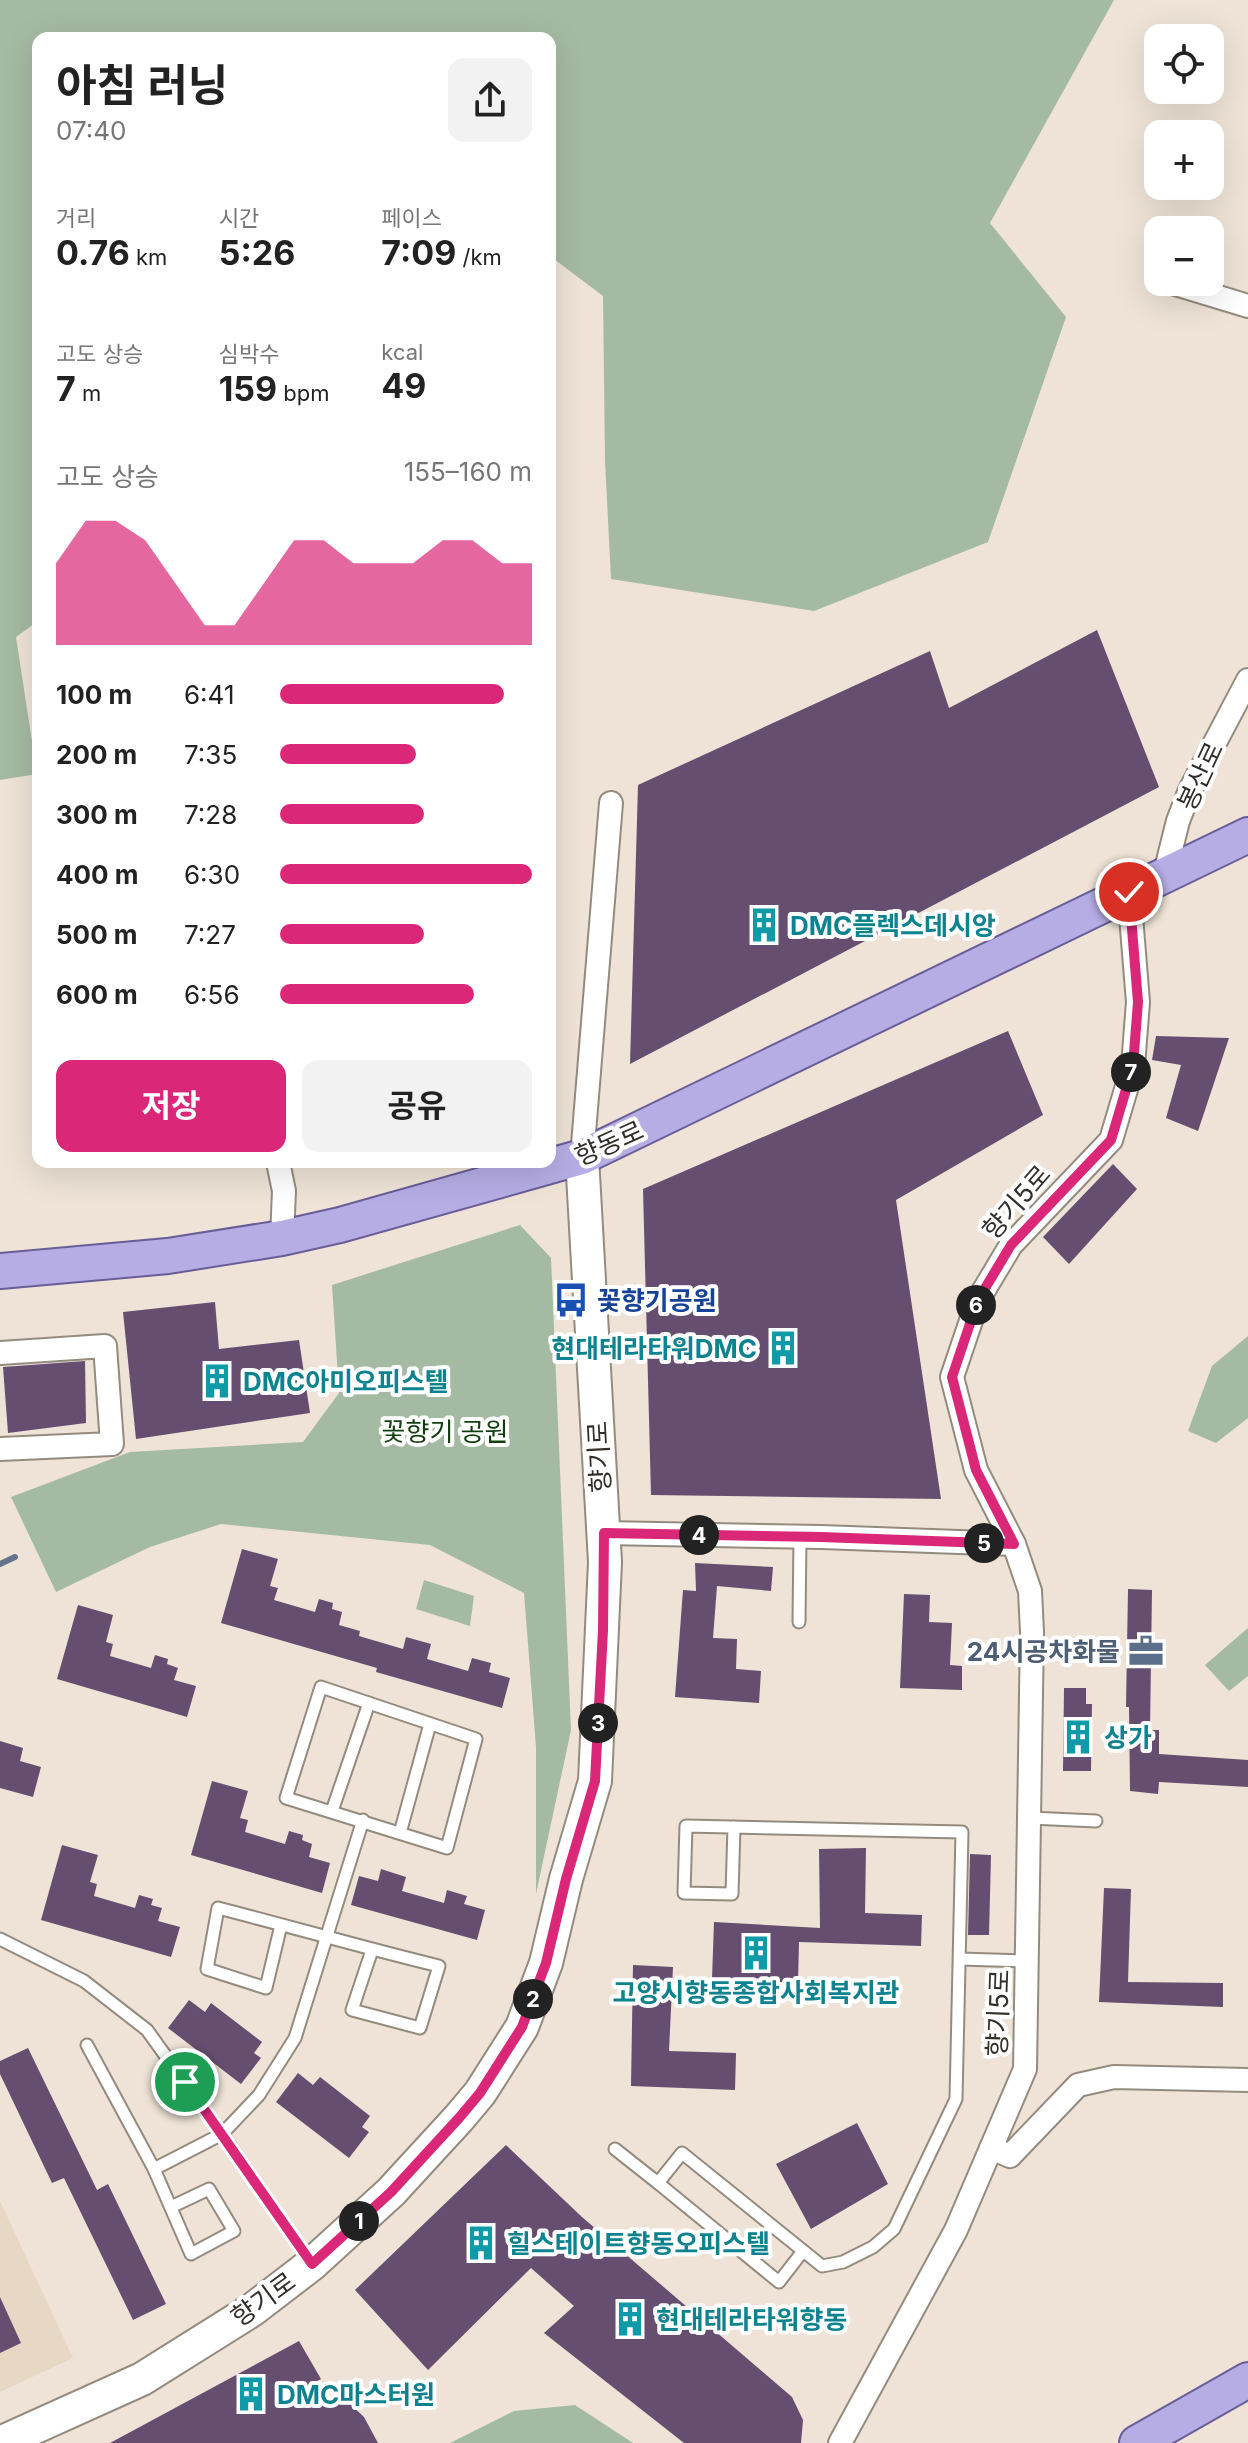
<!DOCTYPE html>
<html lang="ko">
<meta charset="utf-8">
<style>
body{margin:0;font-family:Inter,"Noto Sans KR",sans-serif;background:#f2f2f2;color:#222;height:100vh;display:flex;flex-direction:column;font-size:30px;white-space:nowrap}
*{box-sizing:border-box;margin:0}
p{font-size:26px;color:#767676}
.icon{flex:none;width:44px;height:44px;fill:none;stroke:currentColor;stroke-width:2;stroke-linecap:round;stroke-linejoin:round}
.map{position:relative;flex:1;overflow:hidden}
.drawer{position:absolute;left:32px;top:32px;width:524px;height:1136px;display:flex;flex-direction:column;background:#fff;border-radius:16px;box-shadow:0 8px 32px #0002}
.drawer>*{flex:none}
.buttons{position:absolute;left:1144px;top:24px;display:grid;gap:16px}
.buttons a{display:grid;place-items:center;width:80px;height:80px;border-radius:16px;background:#fff;box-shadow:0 8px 32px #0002;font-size:40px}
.pin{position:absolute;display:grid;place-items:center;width:68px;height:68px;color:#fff;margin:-34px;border:4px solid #fff;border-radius:50%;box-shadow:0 2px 8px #0007}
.km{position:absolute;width:40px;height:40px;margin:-20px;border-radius:50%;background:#222;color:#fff;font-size:22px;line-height:40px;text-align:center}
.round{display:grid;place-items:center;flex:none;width:84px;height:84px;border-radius:16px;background:#f2f2f2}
.overview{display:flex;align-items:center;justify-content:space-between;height:136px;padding:0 24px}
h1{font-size:44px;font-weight:700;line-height:60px}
.stats{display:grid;grid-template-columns:repeat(3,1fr);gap:12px;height:136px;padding:8px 24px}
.stats div{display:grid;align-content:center}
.stats b{font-size:34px;font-weight:700}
.stats small{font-size:22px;font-weight:400}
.stats p{font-size:22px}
.chart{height:224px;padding:16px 24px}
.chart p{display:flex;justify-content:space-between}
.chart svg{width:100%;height:144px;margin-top:8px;fill:#db2777;opacity:.7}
.cta{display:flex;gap:16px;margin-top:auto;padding:16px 24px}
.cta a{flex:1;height:92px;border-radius:16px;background:#db2777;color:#fff;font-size:32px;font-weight:700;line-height:92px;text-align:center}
.cta a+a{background:#f2f2f2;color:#222}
ul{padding:0 24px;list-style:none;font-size:26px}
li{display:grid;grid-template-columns:128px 96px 1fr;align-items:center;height:60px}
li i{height:20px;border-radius:10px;background:#db2777}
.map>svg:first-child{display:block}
.built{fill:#e6d8c4}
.green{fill:#a5baa3}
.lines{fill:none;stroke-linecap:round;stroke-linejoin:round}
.stream{stroke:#65748c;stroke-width:6}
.building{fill:#654e6f}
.service-casing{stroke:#948b7f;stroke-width:15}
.minor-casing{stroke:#948b7f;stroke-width:26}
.secondary-casing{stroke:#948b7f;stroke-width:36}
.primary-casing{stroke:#695d98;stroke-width:38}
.service{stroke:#fff;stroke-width:11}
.minor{stroke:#fff;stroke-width:22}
.secondary{stroke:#fff;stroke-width:32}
.primary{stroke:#b6ade5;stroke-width:34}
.route-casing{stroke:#fff;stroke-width:16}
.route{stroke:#db2777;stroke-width:10}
.labels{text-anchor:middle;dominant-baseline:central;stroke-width:8;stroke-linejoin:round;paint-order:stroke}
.street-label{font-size:26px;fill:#322e29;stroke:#fff}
.culture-label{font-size:26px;font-weight:bold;fill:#0d838f;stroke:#fff;text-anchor:start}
.transit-label{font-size:26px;font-weight:bold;fill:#164399;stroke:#fff;text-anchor:start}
.park-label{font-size:26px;fill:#113e0f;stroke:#fff}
.service-label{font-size:26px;font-weight:bold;fill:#4e5e75;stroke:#fff;text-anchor:end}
</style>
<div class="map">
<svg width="1248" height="2443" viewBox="0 0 1248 2443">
<rect width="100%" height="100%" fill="#eee3d6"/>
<polygon class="built" points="0,2201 73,2358 0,2392"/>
<g class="green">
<polygon points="0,0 1114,0 990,223 1066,317 988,542 814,611 611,579 605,461 603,296 550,256 550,38 38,38 38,621 16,637 37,774 0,780"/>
<polygon points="520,1225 551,1258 571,1730 536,1894 536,1747 524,1593 430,1545 221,1524 150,1547 56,1592 11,1497 130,1452 303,1442 339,1393 332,1285"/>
<polygon points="1248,1336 1248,1418 1216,1443 1188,1431 1212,1366"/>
<polygon points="424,1580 474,1596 470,1626 416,1609"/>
<polygon points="1248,1628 1248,1676 1229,1691 1205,1665"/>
<polygon points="575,2405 633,2443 450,2443 514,2411"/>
</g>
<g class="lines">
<polyline class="stream" points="0,1564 15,1557"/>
</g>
<g class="building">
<polygon points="1097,630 1159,787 630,1064 638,785 930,651 949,708"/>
<polygon points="1008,1031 1043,1115 896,1200 941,1499 651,1495 643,1189"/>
<polygon points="1156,1036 1229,1038 1198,1131 1166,1118 1181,1065 1152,1060"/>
<polygon points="1113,1164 1137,1189 1069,1264 1043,1237"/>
<polygon points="215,1302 219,1349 299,1340 310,1413 136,1439 123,1312"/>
<polygon points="85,1361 86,1423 8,1433 3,1367"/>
<polygon points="242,1549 278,1559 270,1586 278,1588 274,1600 315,1612 319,1599 333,1603 332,1609 342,1612 339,1625 360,1631 359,1636 403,1649 406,1637 431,1644 427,1659 468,1671 472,1658 491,1663 489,1672 510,1678 502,1708 376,1672 377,1668 221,1623"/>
<polygon points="695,1563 773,1567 771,1591 717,1586 713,1638 737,1639 736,1669 761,1671 759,1703 675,1697 683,1590 696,1591"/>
<polygon points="1128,1589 1152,1590 1150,1730 1159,1730 1159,1754 1248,1760 1248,1787 1159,1782 1158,1794 1130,1791 1129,1707 1126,1707"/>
<polygon points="904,1594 930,1595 929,1622 952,1623 950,1665 962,1666 962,1690 900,1688"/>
<polygon points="78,1605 113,1615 106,1642 113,1644 110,1656 151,1668 155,1655 168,1659 167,1664 178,1668 174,1680 196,1686 187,1717 57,1679"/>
<polygon points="1064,1688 1086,1688 1086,1704 1092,1704 1091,1771 1063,1771"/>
<polygon points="0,1741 23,1748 20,1761 41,1767 33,1797 0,1788"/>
<polygon points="212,1781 248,1791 240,1818 248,1820 245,1832 285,1844 289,1831 303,1835 302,1840 312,1844 309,1857 330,1863 322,1893 191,1855"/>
<polygon points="62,1845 98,1855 90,1882 97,1884 94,1896 135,1908 139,1895 153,1899 151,1905 162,1908 158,1921 180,1927 171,1957 41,1920"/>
<polygon points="866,1848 865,1913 922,1915 921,1946 799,1942 798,1983 712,1979 714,1922 820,1928 819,1849"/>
<polygon points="970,1854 991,1855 989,1935 968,1935"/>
<polygon points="381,1869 406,1877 402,1891 444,1903 447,1890 467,1896 464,1904 485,1910 477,1940 351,1905 359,1876 378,1881"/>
<polygon points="1104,1888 1131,1889 1128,1982 1223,1983 1223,2007 1099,2002"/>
<polygon points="633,1965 673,1967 669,2051 736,2053 735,2090 631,2086"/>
<polygon points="189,2000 205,2012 211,2003 262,2042 254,2053 261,2058 241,2084 168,2028"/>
<polygon points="28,2048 97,2190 108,2184 166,2304 133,2320 64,2178 52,2183 0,2074 0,2061"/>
<polygon points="298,2073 313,2085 320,2077 370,2116 362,2127 369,2132 349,2158 276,2102"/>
<polygon points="857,2123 888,2184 811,2229 776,2164"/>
<polygon points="506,2145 582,2217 792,2397 803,2420 801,2443 684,2443 544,2333 574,2306 531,2268 428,2370 355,2290"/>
<polygon points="0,2297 21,2343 0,2353"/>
<polygon points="299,2341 321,2379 301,2390 349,2403 364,2417 378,2443 110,2443"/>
</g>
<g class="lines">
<g class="service-casing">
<g id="service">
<polyline points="799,1622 800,1537"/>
<polygon points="321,1687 476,1739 447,1848 286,1798"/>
<polyline points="332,1811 369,1703"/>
<polyline points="1030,1818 1096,1821"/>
<polyline points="400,1833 430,1724"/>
<path d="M281,1925l-15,63 -59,-19 11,-61c74,19 147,40 221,58l-19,62 -68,-18 20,-60"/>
<polyline points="0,1939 84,1981 147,2030 222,2134 311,2263"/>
<polyline points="960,1959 1027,1961"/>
<polyline points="87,2045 154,2169 191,2254 234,2231 209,2189 171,2207"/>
<polyline points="615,2149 658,2183 682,2153 822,2266 843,2262 873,2247 894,2229 956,2099 962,1832 686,1826 684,1893 732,1894 734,1827"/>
<polyline points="154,2169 222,2134 259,2095 295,2038 363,1820"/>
<polyline points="658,2183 779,2282 803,2251"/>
</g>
</g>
<g class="minor-casing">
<g id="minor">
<polyline points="1169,282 1248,306"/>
<polyline points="1164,877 1178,821 1190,790 1248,680"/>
<polyline points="582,1157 611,803"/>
<polyline points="278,1162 284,1191 282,1238"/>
<polyline points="0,1353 105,1346 112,1444 0,1449"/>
<polyline points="604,1533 821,1537 1014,1544"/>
<polyline points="991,2148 1010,2156 1078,2085 1114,2077 1248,2080"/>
<polyline points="840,2443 956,2230 1025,2069 1032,1632 1030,1591 1014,1544 976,1470 952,1377 978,1300 1011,1245 1111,1140 1133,1066 1138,1002 1129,892"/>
</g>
</g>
<g class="secondary-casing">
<polyline id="secondary" points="0,2443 142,2379 252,2310 312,2264 391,2192 459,2118 480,2093 522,2027 546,1963 566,1879 595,1781 605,1562 582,1157"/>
</g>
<g class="primary-casing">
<g id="primary">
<polyline points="0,1271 168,1256 282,1238 340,1225 582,1157 1248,835"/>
<polyline points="1137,2443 1248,2380"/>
</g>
</g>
<use href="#service" class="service"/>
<use href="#minor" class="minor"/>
<use href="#secondary" class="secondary"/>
<use href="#primary" class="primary"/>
</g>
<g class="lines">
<g class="route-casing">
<polyline id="route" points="185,2082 312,2264 391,2192 459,2118 480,2093 522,2027 546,1963 566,1879 595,1781 603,1630 604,1533 821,1537 1014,1544 976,1470 952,1377 978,1300 1011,1245 1111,1140 1133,1066 1138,1002 1129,892"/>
</g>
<use href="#route" class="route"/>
</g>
<defs>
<g id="building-bare" transform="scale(2.76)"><path d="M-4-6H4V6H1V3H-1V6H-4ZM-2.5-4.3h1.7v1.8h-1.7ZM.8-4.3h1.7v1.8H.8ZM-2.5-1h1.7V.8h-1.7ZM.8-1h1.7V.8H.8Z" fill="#0f9aa8" stroke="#fff" stroke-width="2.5" paint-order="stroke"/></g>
<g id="bus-bare" transform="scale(2.76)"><path d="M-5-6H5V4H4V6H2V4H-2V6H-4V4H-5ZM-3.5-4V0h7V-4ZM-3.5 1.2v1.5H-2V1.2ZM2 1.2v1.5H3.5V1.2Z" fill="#1a4fb4" stroke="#fff" stroke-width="2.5" paint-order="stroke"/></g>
<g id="office-bare" transform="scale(2.76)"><path d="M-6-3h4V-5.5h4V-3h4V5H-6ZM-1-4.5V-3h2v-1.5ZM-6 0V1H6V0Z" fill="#5c6f8a" stroke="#fff" stroke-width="2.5" paint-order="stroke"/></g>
</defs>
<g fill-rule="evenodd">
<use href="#building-bare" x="764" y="925"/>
<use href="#bus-bare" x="571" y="1300"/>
<use href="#building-bare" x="783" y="1348"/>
<use href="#building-bare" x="217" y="1381"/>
<use href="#office-bare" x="1146" y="1651"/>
<use href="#building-bare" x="1078" y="1737"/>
<use href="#building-bare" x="756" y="1953"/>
<use href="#building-bare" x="481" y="2243"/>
<use href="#building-bare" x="630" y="2319"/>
<use href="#building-bare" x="251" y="2394"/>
</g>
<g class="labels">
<g class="street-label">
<text transform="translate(1200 776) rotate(-65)">봉산로</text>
<text transform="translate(609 1143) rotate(-24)">향동로</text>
<text transform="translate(1016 1202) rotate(-49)">향기5로</text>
<text transform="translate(599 1457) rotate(-93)">향기로</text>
<text transform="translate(998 2013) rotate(-88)">향기5로</text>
<text transform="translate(263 2299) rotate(-36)">향기로</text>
</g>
<g class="culture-label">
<text x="790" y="925">DMC플렉스데시앙</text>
<text x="757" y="1348" text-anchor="end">현대테라타워DMC</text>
<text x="243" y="1381">DMC아미오피스텔</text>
<text x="1104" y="1737">상가</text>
<text x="756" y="1992" text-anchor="middle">고양시향동종합사회복지관</text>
<text x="507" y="2243">힐스테이트향동오피스텔</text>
<text x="656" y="2319">현대테라타워향동</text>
<text x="277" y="2394">DMC마스터원</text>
</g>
<g class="transit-label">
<text x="597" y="1300">꽃향기공원</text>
</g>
<g class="park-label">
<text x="445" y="1431">꽃향기 공원</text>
</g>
<g class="service-label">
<text x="1120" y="1651">24시공차화물</text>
</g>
</g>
</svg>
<div class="buttons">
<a><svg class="icon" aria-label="locate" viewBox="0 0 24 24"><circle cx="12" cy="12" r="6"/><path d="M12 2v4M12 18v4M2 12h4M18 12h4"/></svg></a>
<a>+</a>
<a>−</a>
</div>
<div class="pin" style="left:185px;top:2082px;background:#1e9e55"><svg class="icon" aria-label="arrive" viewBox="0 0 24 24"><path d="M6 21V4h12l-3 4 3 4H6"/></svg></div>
<div class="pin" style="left:1129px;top:892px;background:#d93025"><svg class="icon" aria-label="check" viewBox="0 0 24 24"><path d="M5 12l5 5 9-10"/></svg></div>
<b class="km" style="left:359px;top:2221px">1</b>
<b class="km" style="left:533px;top:1999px">2</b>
<b class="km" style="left:598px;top:1723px">3</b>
<b class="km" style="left:699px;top:1535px">4</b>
<b class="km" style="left:984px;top:1543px">5</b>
<b class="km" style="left:976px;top:1305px">6</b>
<b class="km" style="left:1131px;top:1072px">7</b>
<section class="drawer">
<div class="overview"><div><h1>아침 러닝</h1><p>07:40</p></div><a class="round"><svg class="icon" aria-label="share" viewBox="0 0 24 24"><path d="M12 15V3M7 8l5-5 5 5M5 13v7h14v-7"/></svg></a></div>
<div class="stats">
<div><p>거리</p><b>0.76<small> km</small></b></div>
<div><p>시간</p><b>5:26</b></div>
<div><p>페이스</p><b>7:09<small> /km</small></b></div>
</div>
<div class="stats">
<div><p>고도 상승</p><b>7<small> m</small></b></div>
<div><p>심박수</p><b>159<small> bpm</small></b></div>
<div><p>kcal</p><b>49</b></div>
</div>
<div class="chart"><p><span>고도 상승</span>155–160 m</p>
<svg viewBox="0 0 160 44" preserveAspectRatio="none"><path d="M0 44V19L10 6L20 6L30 12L40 25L50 38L60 38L70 25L80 12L90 12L100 19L110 19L120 19L130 12L140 12L150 19L160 19V44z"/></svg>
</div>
<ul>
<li><b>100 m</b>6:41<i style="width:89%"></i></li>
<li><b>200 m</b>7:35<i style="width:54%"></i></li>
<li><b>300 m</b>7:28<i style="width:57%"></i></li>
<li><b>400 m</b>6:30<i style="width:100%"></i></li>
<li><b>500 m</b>7:27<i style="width:57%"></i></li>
<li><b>600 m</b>6:56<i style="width:77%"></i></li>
</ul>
<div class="cta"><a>저장</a><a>공유</a></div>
</section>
</div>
